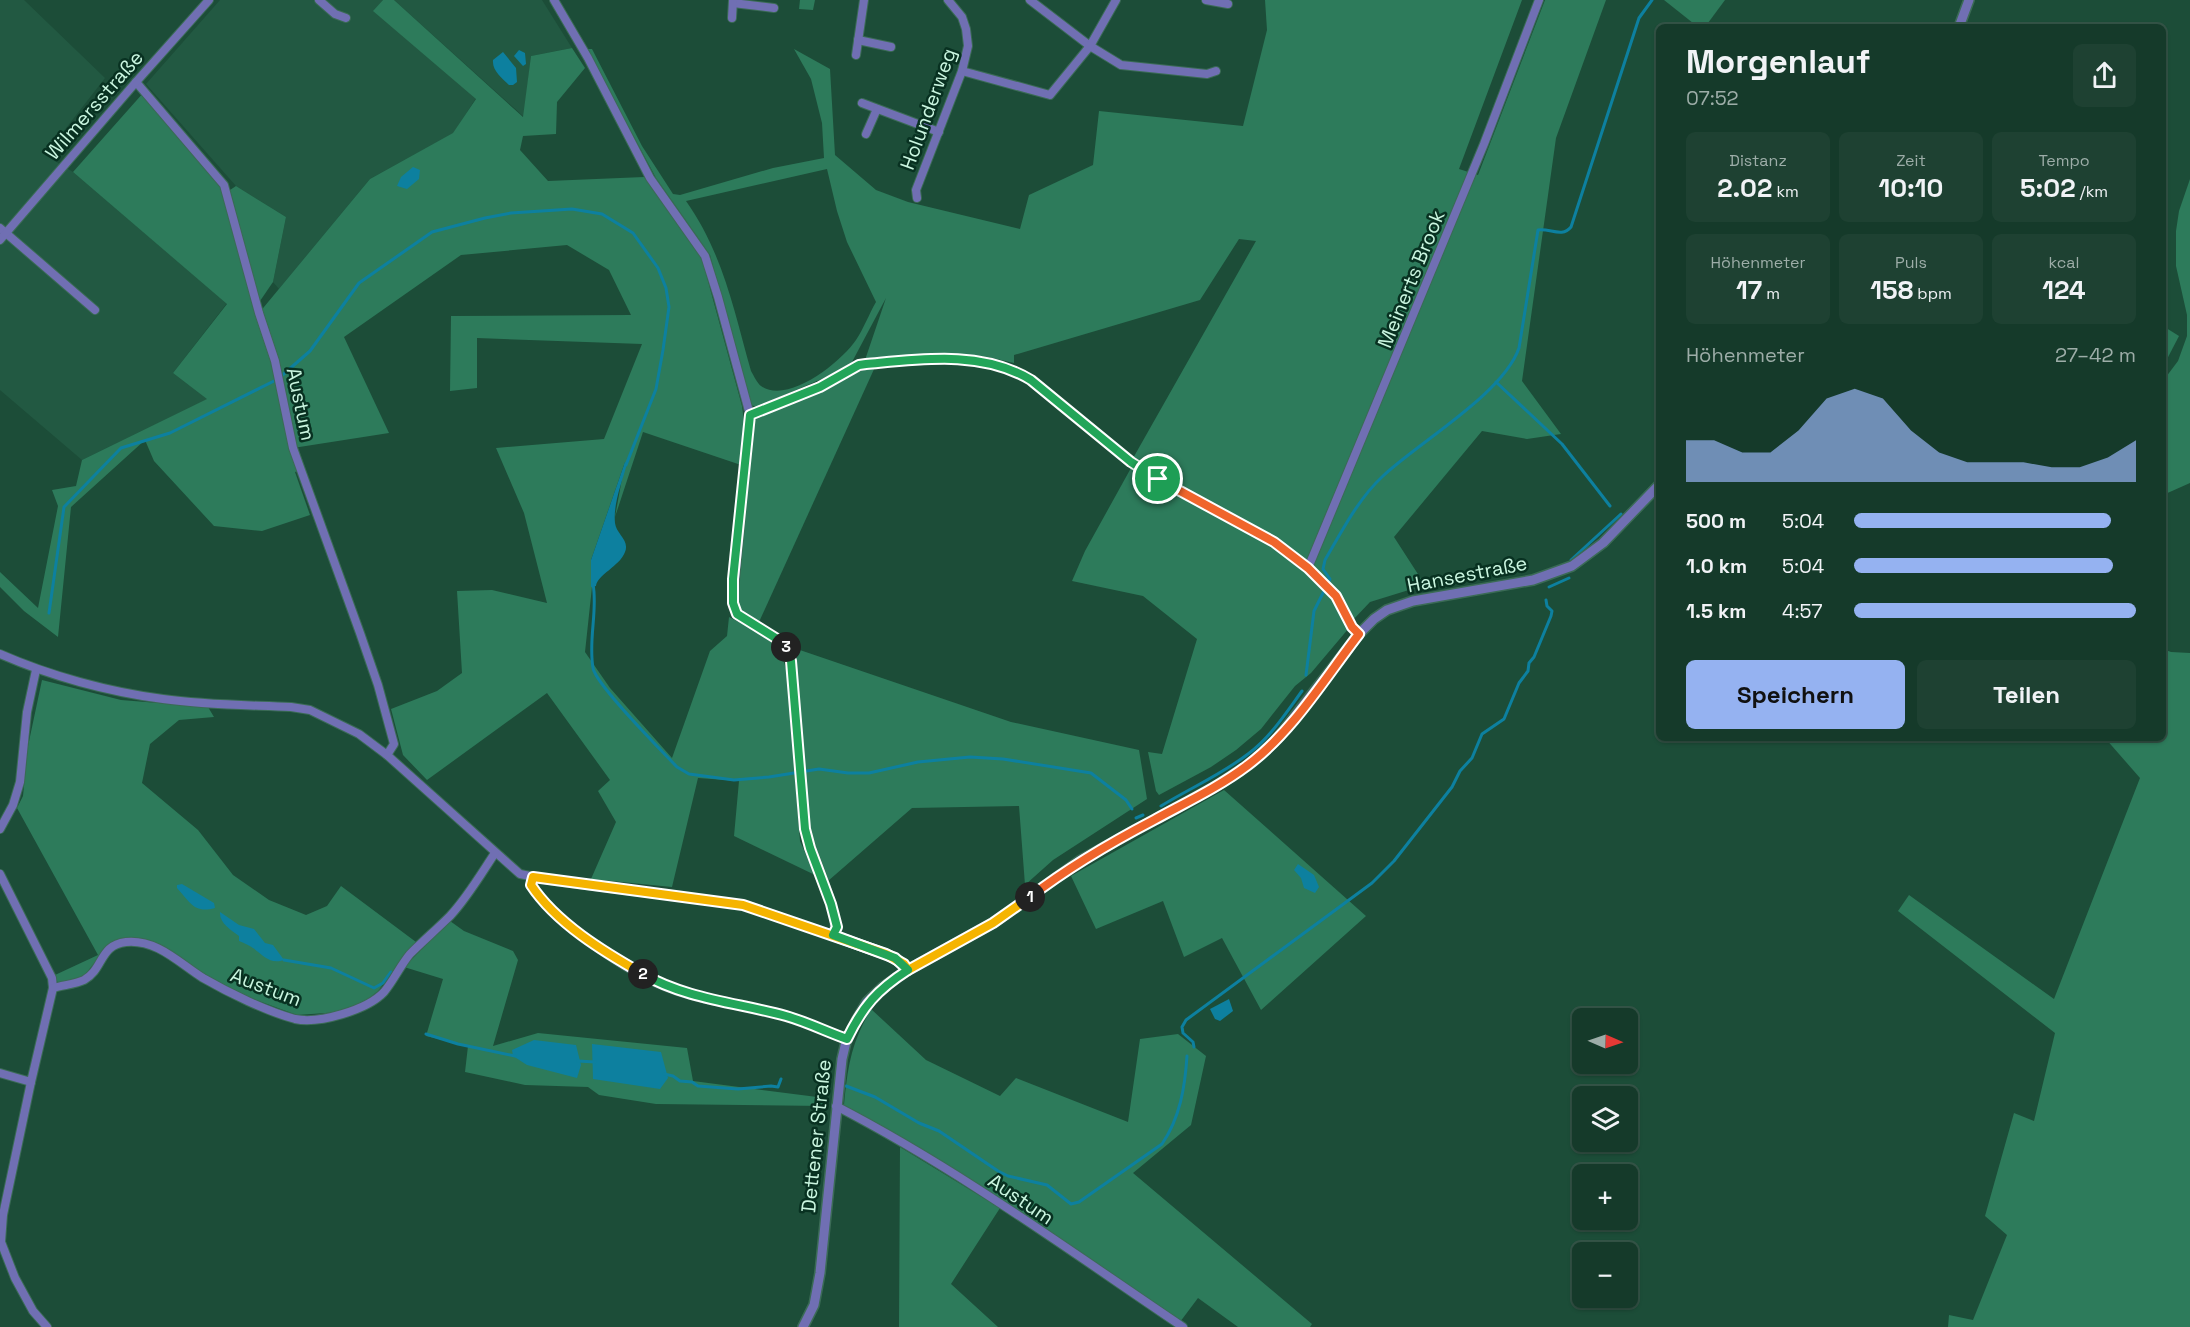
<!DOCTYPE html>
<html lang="de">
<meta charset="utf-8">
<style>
body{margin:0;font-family:"Space Grotesk",sans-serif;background:#1e4132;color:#f1f3f6;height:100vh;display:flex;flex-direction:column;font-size:22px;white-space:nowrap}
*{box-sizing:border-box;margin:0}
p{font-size:20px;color:#9dada8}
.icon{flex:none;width:33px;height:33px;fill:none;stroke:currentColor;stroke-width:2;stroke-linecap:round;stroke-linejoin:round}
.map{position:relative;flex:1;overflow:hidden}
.drawer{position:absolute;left:1656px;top:24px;width:510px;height:717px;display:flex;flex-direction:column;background:#153a2a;border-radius:9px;box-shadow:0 2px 4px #0004,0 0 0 2px #345447}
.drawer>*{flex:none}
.needle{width:39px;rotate:92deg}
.buttons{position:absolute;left:1572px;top:1008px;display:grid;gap:12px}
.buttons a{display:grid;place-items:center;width:66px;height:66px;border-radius:9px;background:#153a2a;box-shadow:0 2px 4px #0004,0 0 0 2px #345447;font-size:30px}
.pin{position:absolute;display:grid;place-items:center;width:51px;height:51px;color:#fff;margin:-26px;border:3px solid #fff;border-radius:50%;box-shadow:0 2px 6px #0007}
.km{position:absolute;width:30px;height:30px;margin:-15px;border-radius:50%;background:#222;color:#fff;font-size:16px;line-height:30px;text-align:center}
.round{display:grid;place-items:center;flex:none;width:63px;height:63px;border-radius:9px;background:#1e4132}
.head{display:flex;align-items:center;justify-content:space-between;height:102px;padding:0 30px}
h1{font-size:33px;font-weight:700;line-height:45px}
.metrics{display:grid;grid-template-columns:repeat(3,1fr);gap:9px;height:102px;padding:6px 30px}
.metrics div{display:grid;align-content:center;border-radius:9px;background:#1e4132;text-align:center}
.metrics b{font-size:26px;font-weight:700}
.metrics small{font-size:16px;font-weight:400}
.metrics p{font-size:16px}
.chart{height:168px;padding:12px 30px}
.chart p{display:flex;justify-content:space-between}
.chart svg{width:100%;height:108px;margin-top:6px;fill:#95b2f1;opacity:.7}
.button{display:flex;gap:12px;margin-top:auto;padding:12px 30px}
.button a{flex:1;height:69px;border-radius:9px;background:#95b2f1;color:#111;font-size:24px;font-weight:700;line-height:69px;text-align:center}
.button a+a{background:#1e4132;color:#f1f3f6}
ul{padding:0 30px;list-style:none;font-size:20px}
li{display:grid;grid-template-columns:96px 72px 1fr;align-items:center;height:45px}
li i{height:15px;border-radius:8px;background:#95b2f1}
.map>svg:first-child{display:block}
.built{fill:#225942}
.green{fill:#2d7b5b;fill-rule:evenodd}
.water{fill:#0d809f}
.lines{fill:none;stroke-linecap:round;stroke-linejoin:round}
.stream{stroke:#0d809f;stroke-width:3}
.minor-casing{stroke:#3b6b56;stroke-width:10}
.tertiary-casing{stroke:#3b6b56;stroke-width:12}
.minor{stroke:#706fb3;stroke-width:8}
.tertiary{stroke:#706fb3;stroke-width:9}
.split-1-casing{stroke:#fff;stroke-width:12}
.split-2-casing{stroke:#fff;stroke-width:12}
.split-3-casing{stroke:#fff;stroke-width:12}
.split-4-casing{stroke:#fff;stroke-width:12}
.split-1{stroke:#f0652b;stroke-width:8}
.split-2{stroke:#f5b400;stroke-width:8}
.split-3{stroke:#22a559;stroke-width:8}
.split-4{stroke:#22a559;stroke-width:8}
.labels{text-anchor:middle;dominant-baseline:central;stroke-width:5;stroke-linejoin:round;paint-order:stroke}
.street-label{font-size:20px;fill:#caf6e0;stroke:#083121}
</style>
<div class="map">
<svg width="2190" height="1327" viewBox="0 0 2190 1327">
<rect width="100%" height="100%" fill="#1c4d38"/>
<g class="built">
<polygon points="0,0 24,0 105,78 45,155 73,172 227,303 173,373 208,399 82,460 0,390"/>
<polygon points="220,0 383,0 374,11 476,98 454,133 370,179 279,289 273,282 286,217 236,186 146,84"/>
<polygon points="394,0 542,0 572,48 531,56 524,117"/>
</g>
<g class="green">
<polygon points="383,0 394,0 523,117 531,56 572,48 585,68 557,102 556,134 523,136 520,150 548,181 644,177 702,259 742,406 744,421 741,465 643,432 615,517 625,462 591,560 592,587 585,652 610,688 672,758 710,651 727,636 729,617 755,630 780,649 787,672 800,841 815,875 734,836 739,781 698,778 672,887 591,879 616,822 598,791 610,780 547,693 427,780 403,755 391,709 437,691 462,673 457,591 492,590 547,603 524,513 496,448 604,439 642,344 477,338 477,388 450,391 451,316 631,315 609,270 567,245 461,255 344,337 389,433 293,448 301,470 295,472 310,515 262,531 214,526 154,461 145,440 71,507 58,637 24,611 0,587 0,572 38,608 58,506 52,490 76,486 82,460 207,399 173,373 227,304 73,172 144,92 224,185 259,313 370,179 453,133 476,99 373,11"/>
<polygon points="800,0 815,0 813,10 799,9"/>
<path d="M1265,0h257l-63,169 19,6 67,-175h61l-50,138 -34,243 39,53 -34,5 -45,-8 -88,106 31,48 -55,17 -18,19 -14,-27 -62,-54 -144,-80 124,-219 -17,-2 -39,61 -186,55v8l-26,-6 -33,-3 -90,6 21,-62 -34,64 -19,12 -76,33 -6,-2 -41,-150 -54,-77 -69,-129h5l50,97 31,48 7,1 93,-27 51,-10 -2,-35 -11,-44 -17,-30 36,20 5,86 41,35 32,12 112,27 9,-34 64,-30 6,-54 144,15 24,-96zM827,169l10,42 10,31 29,60c-7,12 -12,26 -20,38 -15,22 -68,65 -95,46 -4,-3 -7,-10 -10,-15 -17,-60 -28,-118 -65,-170z"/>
<polygon points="1664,0 1725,0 1705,27 1698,27"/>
<polygon points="2190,179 2190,483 2163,495 2163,381 2178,361 2187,336 2187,315 2176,266 2176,231 2179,211"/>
<polygon points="236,186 286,217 273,282 260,301 230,190"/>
<polygon points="2163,326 2179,336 2165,363 2163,361"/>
<polygon points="875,367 759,622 739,611 735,602 754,421 760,416 861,371"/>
<polygon points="1131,468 1145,477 1273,544 1306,570 1334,598 1349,628 1311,673 1295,686 1261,729 1236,750 1211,767 1159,795 1156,791 1148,752 1162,754 1197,639 1143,596 1072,581 1085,551"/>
<polygon points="794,648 1011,722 1139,750 1147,799 1053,860 1025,885 1019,806 912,808 828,881 810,839"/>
<polygon points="2163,649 2171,652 2190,653 2190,1327 1948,1327 1949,1315 1973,1320 2007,1235 1985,1216 2014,1113 2034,1121 2055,1033 1898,911 1909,895 2054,999 2140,778 2105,738 2163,738"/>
<polygon points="42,680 121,700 208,707 214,717 179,720 150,744 142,783 198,830 233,875 269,900 306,915 327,906 341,886 416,942 378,991 362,1004 340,1012 297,1015 242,995 201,972 166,948 121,939 110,943 84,976 58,984 55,975 98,955 17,808 23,796 28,746"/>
<polygon points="1224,790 1366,916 1261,1010 1222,938 1184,957 1163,901 1096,929 1071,876"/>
<polygon points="450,921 464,931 513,951 518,960 493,1046 538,1033 687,1048 693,1081 825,1098 825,1106 656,1104 599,1095 588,1087 525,1085 465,1072 468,1046 426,1036 443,979 404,967"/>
<path d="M871,1009l55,51 74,36 16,-18 112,44 12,-83 38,-5 28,22 -15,69 -58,48 179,151 -2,3h-72l-40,-29 -18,24 -276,-181 -60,-36c4,-40 7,-61 27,-96z"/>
<polygon points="900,1147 1000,1208 951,1284 998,1327 899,1327"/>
</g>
<g class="water">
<polygon points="519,50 525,53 526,64 523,66 514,56"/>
<path d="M503,52l13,16 1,14 -4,3h-4c-7,-7 -17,-14 -16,-25z"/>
<polygon points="413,167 420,170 419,179 407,189 397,186 401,177"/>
<path d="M625,462l2,2c-5,18 -14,40 -12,59 1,11 15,17 10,29 -5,14 -28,23 -29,34l-5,1v-27z"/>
<polygon points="1298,864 1314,875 1319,887 1315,893 1304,888 1301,878 1294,870"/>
<path d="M182,884l32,19 1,5c-21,6 -25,-6 -38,-20v-3z"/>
<path d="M220,912l19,13 15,4 11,14 8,2 11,15c-14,5 -21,-5 -31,-12 -4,-3 -9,-5 -14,-7v-5c-8,-6 -20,-13 -19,-24z"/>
<polygon points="1229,999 1233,1011 1220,1021 1215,1019 1210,1009"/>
<polygon points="534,1040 576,1045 581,1065 577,1078 527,1065 513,1056 512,1050"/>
<polygon points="592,1044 661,1052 668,1078 660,1089 593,1079"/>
</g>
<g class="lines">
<g class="stream">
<polyline points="1496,382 1562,444 1610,506"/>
<polyline points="1571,560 1621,514"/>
<path d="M593,584c5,27 -5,55 0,84 3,17 68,82 84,99l12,7 45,6 35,-3 50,-8 29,4h21l49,-11 52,-5 33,2 88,14 35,27 6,9"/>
<polyline points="1549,587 1569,578"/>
<polyline points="49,613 64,507 121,448 170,433 278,379 310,351 359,283 432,232 485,218 511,213 572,209 602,214 633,233 658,268 666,288 669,307 663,350 656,389 626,465"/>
<path d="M1306,675l8,-64 16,-32 -7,-10 2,-9c17,-29 33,-61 58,-84 36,-34 120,-82 136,-128l19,-118c12,-2 24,8 33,-3l68,-209 13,-18"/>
<path d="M1161,806c29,-18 60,-31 87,-52 22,-16 38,-41 54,-63"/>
<polyline points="1136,818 1143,815"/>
<polyline points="284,960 331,968 374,988 383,983 391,972"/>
<polyline points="426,1034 458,1044 515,1056"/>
<polyline points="1194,1047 1193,1042 1183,1033 1182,1027 1186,1020 1372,883 1394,861 1452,787 1460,771 1472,758 1482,734 1504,719 1519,683 1528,671 1529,663 1534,657 1551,616 1552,611 1547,606 1546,600"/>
<polyline points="578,1061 595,1062"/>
<polyline points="664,1074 673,1076 680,1081 692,1082 698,1086 738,1089 771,1086 778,1087 781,1079"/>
<path d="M846,1086l29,11 44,26 20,8 59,40 10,5 39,9 24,19 8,-2 83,-58c18,-26 23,-57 25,-88"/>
</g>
<g class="minor-casing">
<g id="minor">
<polyline points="319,0 335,14 346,18"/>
<path d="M554,0l34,58 62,120 55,78 13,41 32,118 -17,188 4,11 45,28 4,6 5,13 14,168c6,24 37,86 28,106"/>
<polyline points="1030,0 1090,46 1121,65 1207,74 1216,71"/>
<polyline points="1206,0 1228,4"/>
<polyline points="733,3 774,8"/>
<polyline points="732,18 733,0"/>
<polyline points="858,40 891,47"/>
<polyline points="856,55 864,0"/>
<polyline points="962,71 1050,95 1090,46 1116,0"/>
<polyline points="136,82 224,185 259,313 275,361 293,448 360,633 378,685 394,744 387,755"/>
<polyline points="862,103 939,132"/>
<polyline points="866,134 877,109"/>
<polyline points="917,198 916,190 962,71 968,46 966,29 962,17 948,0"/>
<polyline points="0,228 95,310"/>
<polyline points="0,240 136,82 209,0"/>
<path d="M750,415l70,-28 39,-22 7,-1c55,-5 116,-14 165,16l112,91 131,71 34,26 28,28 16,31 7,7"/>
<polyline points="1308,568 1484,144 1539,0"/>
<path d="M0,654c50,22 109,38 163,45 42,6 85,6 128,8l19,3 49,24 28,21 133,119 35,7 188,24 144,49 17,10 4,6"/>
<polyline points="0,829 13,805 20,782 27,712 36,670"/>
<polyline points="0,874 52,978 53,988 31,1082 0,1073"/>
<path d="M533,877l-2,8c24,36 88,81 128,99 40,18 87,20 129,32 20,6 39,16 59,23"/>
<path d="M53,988c10,-3 23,-4 31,-8 20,-11 15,-35 42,-38 31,-3 53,21 77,36 26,15 63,33 92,41 24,5 72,-9 89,-27 10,-12 16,-26 26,-38 13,-13 27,-25 40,-38 17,-18 31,-42 45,-63"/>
<polyline points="31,1082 3,1215 1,1242 15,1278 33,1311 47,1327"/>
<path d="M836,1106c122,63 234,145 347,221"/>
</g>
</g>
<g class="tertiary-casing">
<g id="tertiary">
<polyline points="1959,27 1969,0"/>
<polyline points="803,1327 814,1305 820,1273 842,1059 846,1042 856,1021 867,1002 883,987 908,970 993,923 1081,860 1216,786 1250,764 1277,739 1359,634 1374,619 1387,610 1413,601 1533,580 1572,566 1603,543 1659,485"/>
</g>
</g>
<use href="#minor" class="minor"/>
<use href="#tertiary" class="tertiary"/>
</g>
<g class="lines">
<g class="split-1-casing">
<path id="split-1" d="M1030,897c39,-30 80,-54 124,-77 31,-17 65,-33 94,-55 45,-34 77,-87 111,-131l-7,-7 -16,-31 -28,-28 -34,-26 -116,-63"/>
</g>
<g class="split-2-casing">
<path id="split-2" d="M643,974c-39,-22 -87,-51 -112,-89l2,-8 210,28 143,49 18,10 4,6 85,-47 37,-26"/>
</g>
<g class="split-3-casing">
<path id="split-3" d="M643,974c43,25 96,29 143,42 21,6 41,16 61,23 16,-33 30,-49 61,-69l-13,-12 -62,-23 4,-8 -6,-23 -21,-56 -5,-19 -14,-168 -5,-14"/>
</g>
<g class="split-4-casing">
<path id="split-4" d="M786,647l-4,-5 -45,-28 -4,-11v-24l17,-164 70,-28 39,-22 7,-1c55,-5 116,-14 165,16l100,82 27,17"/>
</g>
<use href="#split-1" class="split-1"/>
<use href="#split-2" class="split-2"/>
<use href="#split-3" class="split-3"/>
<use href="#split-4" class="split-4"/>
</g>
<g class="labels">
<g class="street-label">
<text transform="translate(94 105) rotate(-49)">Wilmersstraße</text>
<text transform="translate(928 109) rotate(-70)">Holunderweg</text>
<text transform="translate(1411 279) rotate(-68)">Meinerts Brook</text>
<text transform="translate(301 404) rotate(78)">Austum</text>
<text transform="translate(1467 574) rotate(-11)">Hansestraße</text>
<text transform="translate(266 987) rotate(21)">Austum</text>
<text transform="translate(816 1136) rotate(-84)">Dettener Straße</text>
<text transform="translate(1021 1199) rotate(34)">Austum</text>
</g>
</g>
</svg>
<div class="buttons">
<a><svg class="needle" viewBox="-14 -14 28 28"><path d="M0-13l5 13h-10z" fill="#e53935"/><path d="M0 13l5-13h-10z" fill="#9dada8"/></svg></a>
<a><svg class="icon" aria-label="layers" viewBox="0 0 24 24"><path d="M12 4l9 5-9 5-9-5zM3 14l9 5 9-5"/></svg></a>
<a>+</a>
<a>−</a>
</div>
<div class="pin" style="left:1158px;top:479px;background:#1e9e55"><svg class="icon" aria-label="arrive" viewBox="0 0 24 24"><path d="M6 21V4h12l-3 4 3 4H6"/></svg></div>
<b class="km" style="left:1030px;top:897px">1</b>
<b class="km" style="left:643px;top:974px">2</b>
<b class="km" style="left:786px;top:647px">3</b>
<section class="drawer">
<div class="head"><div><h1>Morgenlauf</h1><p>07:52</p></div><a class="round"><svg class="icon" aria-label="share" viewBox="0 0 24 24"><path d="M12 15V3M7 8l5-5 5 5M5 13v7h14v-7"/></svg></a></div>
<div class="metrics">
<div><p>Distanz</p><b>2.02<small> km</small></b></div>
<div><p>Zeit</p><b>10:10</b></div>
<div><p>Tempo</p><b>5:02<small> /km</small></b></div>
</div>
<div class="metrics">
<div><p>Höhenmeter</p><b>17<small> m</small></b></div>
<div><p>Puls</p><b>158<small> bpm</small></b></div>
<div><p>kcal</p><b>124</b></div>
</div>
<div class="chart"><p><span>Höhenmeter</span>27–42 m</p>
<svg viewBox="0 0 160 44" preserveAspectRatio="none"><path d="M0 44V27L10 27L20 32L30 32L40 23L50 10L60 6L70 10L80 23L90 32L100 36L110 36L120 36L130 38L140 38L150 34L160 27V44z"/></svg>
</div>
<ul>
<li><b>500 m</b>5:04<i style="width:91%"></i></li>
<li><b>1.0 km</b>5:04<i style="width:92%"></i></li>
<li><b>1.5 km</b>4:57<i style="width:100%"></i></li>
</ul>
<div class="button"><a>Speichern</a><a>Teilen</a></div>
</section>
</div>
